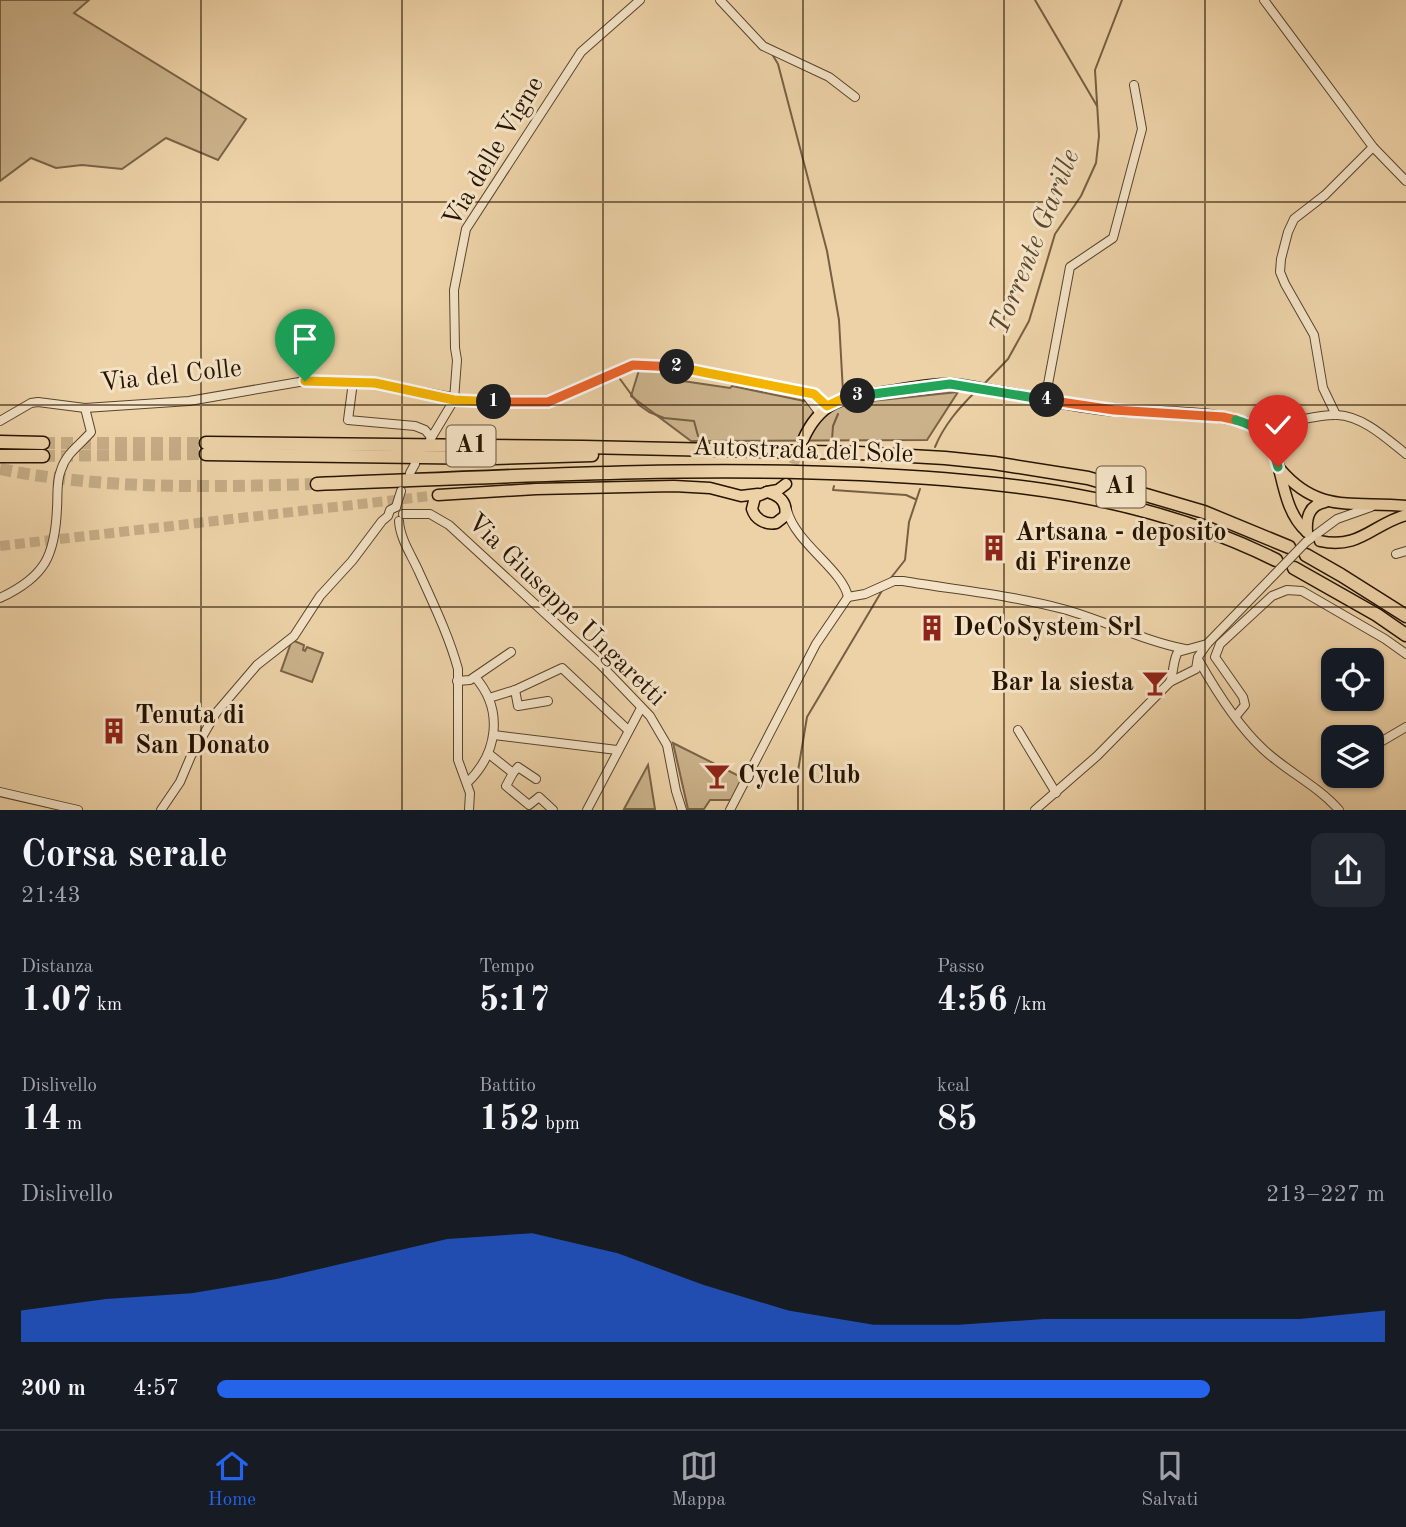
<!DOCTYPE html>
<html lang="it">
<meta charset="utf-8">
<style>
body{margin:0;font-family:"Old Standard TT",serif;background:#242831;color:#f1f3f6;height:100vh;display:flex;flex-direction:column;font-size:26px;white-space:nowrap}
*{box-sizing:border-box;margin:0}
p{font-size:23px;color:#9ea1a6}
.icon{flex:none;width:38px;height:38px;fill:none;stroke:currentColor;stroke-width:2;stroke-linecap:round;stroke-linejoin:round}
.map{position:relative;height:810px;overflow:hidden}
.details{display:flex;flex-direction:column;background:#171b24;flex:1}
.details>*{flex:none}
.controls{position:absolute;left:1321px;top:648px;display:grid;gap:14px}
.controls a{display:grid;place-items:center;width:63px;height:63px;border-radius:14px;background:#171b24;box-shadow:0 2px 5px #0004;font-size:35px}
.pin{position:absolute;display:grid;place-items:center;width:60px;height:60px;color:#fff;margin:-72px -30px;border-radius:50% 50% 50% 0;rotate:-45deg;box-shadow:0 0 7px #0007}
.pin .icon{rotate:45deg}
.km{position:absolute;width:35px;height:35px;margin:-18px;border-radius:50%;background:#222;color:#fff;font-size:19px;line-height:35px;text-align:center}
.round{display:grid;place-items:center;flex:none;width:74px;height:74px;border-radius:14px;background:#242831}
.head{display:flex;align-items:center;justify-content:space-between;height:119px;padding:0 21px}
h1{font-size:38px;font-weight:700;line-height:52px}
.metrics{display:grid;grid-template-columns:repeat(3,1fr);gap:10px;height:119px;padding:7px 21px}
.metrics div{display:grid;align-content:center}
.metrics b{font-size:35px;font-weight:700}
.metrics small{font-size:19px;font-weight:400}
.metrics p{font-size:19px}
.chart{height:196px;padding:14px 21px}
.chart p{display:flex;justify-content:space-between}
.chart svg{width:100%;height:126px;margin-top:7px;fill:#2563eb;opacity:.7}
ul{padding:0 21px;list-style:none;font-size:23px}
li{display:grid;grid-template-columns:112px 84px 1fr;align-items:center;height:52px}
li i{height:18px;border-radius:9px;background:#2563eb}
.tabs{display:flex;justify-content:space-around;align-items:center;height:98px;border-top:2px solid #363941;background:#171b24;font-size:19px;color:#9ea1a6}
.tabs a{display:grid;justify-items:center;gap:4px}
.tabs .current{color:#2563eb}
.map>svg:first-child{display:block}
.green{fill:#cbb28b;stroke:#796346;stroke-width:2}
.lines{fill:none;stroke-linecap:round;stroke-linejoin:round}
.stream{stroke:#765f42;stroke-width:2}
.major-tunnel{stroke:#c5ac86;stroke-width:10;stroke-dasharray:10 5;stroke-linecap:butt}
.highway-tunnel{stroke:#c5ac86;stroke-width:12;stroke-dasharray:12 6;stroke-linecap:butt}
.minor-casing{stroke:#58442a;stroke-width:10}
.major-casing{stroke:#271400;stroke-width:13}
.highway-casing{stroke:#271400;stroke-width:15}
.minor{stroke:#f3e2c6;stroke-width:8}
.major{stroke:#edd2a7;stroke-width:10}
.highway{stroke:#edd2a7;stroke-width:12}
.minor-bridge-casing{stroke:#58442a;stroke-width:10;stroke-linecap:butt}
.minor-bridge{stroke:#f3e2c6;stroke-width:8}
.split-1-casing{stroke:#fff;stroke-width:14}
.split-2-casing{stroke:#fff;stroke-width:14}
.split-3-casing{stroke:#fff;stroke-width:14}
.split-4-casing{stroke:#fff;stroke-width:14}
.split-5-casing{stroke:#fff;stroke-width:14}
.split-6-casing{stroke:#fff;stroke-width:14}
.split-1{stroke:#f5b400;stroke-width:9}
.split-2{stroke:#f0652b;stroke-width:9}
.split-3{stroke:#f5b400;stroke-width:9}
.split-4{stroke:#22a559;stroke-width:9}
.split-5{stroke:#f0652b;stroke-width:9}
.split-6{stroke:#22a559;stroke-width:9}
.grid{fill:none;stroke:#271400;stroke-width:2;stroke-opacity:0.55}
.labels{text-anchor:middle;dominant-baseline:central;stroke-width:6;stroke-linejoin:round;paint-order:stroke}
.shield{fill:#f3e2c6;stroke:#64523b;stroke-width:2}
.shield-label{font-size:24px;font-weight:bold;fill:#271400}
.street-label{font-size:26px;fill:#271400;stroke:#f3e2c6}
.poi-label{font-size:26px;font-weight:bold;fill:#271400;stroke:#f3e2c6;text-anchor:start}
.water-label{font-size:28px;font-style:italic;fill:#5b462c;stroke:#f3e2c6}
</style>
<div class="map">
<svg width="1406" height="810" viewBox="0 0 1406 810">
<rect width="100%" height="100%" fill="#edd2a7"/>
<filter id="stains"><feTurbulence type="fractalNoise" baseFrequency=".00286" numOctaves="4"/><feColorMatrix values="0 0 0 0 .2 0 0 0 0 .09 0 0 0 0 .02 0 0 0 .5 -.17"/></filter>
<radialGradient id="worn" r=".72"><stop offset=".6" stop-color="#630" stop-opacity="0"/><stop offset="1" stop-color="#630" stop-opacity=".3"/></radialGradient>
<g class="green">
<polygon points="0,0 89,0 74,13 246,119 218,160 166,138 122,169 82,165 56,168 31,158 0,181"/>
<polygon points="639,370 678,374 683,381 730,388 732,386 814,403 852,403 958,392 927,440 691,441 631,396"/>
<polygon points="292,640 304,645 303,650 305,651 307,647 323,653 312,682 281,671"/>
<polygon points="673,743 743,778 733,800 710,800 704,809 688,809"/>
<polygon points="648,765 655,809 624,809"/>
</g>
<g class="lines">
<g class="stream">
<polyline points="1035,0 1097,106"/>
<polyline points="772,54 778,64 827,251 839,320 843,392"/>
<polyline points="620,379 639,405 649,412 664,418 694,421 698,436"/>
<polyline points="984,384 1008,359 1029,321 1055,234 1081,196 1096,163 1099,136 1095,70 1122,0"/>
<polyline points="832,440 833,426 838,414"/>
<path d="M935,447c9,-22 24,-39 40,-55"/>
<polyline points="834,486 833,490 906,495 915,499"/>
<polyline points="890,579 905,560 909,522 920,489"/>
<polyline points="798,810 798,771 807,717 883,589"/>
</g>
<g class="major-tunnel">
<polyline points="788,478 803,440"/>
<polyline points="0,546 438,495"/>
</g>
<g class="highway-tunnel">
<polyline points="43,443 206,443"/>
<polyline points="43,456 206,454"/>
<path d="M0,469c105,21 210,18 317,15"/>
</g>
<g class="minor-casing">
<g id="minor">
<polyline points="720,0 763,46 829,77 855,97"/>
<polyline points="1264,0 1373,147 1406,181"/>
<polyline points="353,382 348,420 415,426 425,430 431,437"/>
<polyline points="804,392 819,412"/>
<polyline points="1045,400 1070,267 1113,238 1142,129 1134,85"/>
<polyline points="1336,415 1323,388 1314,335 1285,284 1280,272 1281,259 1288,232 1294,219 1325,195 1373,147"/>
<polyline points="0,421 31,403 38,402 85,408 189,401 305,381 375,383 478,402 548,402 623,369 642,364 690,369 801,391 819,396 827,406"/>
<polyline points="430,440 454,400 457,360 455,348 454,290 466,229 581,52 640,0"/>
<path d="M1272,443l8,-16 7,-5c16,-2 34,-8 50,-7 26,1 50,24 69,39"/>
<polyline points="410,473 415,464"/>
<polyline points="396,507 401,491"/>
<path d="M787,510c8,33 56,60 61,87"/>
<polyline points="403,514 430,514 449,525 600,664 650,716 667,745 676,791 682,810"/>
<path d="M399,521c1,18 13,35 20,51 14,31 30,64 39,97v91l12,33 -1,17"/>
<polyline points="1306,542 1337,519 1371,507"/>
<polyline points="1396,554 1406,551"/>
<path d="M848,597l17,-3 29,-13h9c53,9 108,14 160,28 41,11 80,32 122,40"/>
<path d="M0,598c45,-21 55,-42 57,-90 1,-13 -1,-26 4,-38 5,-17 20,-26 30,-38l-6,-24"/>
<path d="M1199,661c17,30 38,64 64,88 23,22 54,36 76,61"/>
<polyline points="457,681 470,680 511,652"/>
<path d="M1170,682c4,-10 3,-23 8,-30l29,-8"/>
<polyline points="515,690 518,706 548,701"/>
<polyline points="489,698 515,690 562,668 628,730"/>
<polyline points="1236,716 1245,705 1243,697 1215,657 1220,644 1272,596 1287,590 1302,591 1385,639 1406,654"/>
<polyline points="1018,730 1056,793"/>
<polyline points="494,735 617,750"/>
<polyline points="1372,747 1406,727"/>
<polyline points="489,754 513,773 506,786 529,805 539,797 553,810"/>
<polyline points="513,773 518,767 536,779"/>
<path d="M467,783c31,-30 37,-73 8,-106"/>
<polyline points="0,792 78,810"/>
<polyline points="161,810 180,782 191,756 216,713 257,665 294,636 320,596 352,561 382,521 388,516 390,510 396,507"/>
<polyline points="587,810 641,708"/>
<polyline points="730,810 816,644 848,597"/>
<polyline points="1035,810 1097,756 1170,682 1196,669 1198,657 1207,644 1274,575"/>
</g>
</g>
<g class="major-casing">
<g id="major">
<path d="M803,440c18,-41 42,-42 81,-48 21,-3 43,-8 64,-8 17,0 35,5 53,8 36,6 73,14 110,18 38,4 117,-1 147,19 28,18 17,75 49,103"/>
<path d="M1280,469c38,45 73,32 126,37"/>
<path d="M767,492c12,3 21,10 18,24l-9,7c-11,2 -21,-4 -24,-14l3,-12z"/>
<polyline points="767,492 778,490 786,484"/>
<polyline points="438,495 536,489 674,486 710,488 741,496 758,494"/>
<path d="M1307,532c-1,-14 2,-27 18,-30"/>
<path d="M1320,541c39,9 53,-17 86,-26"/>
</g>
</g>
<g class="highway-casing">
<g id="highway">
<polyline points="0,442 43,443"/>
<polyline points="206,443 583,447 858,453 945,458 994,463 1088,478 1204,512 1289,547"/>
<polyline points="206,454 494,458 592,455"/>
<polyline points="0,456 43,456"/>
<path d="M317,484c181,-7 362,-18 544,-10 145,7 282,20 415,86"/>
<polyline points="1306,555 1341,575 1406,616"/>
<polyline points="1294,568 1377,615 1406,635"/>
</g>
</g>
<use href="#minor" class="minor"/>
<use href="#major" class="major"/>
<use href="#highway" class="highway"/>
<g class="minor-bridge-casing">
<polyline id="minor-bridge" points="1274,575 1306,542"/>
</g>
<use href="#minor-bridge" class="minor-bridge"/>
</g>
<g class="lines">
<g class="split-1-casing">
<polyline id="split-1" points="305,381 375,383 454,400 494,402"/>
</g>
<g class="split-2-casing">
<polyline id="split-2" points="494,402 548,402 633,365 677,367"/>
</g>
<g class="split-3-casing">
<polyline id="split-3" points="677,367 814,394 827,406 844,398 858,396"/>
</g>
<g class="split-4-casing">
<polyline id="split-4" points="858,396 950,384 1047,400"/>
</g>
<g class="split-5-casing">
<polyline id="split-5" points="1047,400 1114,410 1223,417 1236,420"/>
</g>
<g class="split-6-casing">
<path id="split-6" d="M1236,420c30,9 34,18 42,47"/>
</g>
<use href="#split-1" class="split-1"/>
<use href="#split-2" class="split-2"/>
<use href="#split-3" class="split-3"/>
<use href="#split-4" class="split-4"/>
<use href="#split-5" class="split-5"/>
<use href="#split-6" class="split-6"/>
</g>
<path class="grid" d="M201,0v810M402,0v810M603,0v810M803,0v810M1004,0v810M1205,0v810M0,202h1406M0,405h1406M0,607h1406"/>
<defs>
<g id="building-bare" transform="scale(2.1)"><path d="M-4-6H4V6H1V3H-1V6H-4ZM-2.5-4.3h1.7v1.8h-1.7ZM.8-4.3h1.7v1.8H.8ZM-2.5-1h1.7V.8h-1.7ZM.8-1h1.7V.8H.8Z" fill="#8f2418" stroke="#f3e2c6" stroke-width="2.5" paint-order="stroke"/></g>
<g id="bar-bare" transform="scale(2.1)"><path d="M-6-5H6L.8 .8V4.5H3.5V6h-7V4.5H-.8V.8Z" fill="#8f2418" stroke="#f3e2c6" stroke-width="2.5" paint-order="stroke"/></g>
</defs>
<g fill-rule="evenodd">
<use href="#building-bare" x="994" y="548"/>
<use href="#building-bare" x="932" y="628"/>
<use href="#bar-bare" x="1155" y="683"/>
<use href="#building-bare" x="114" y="731"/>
<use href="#bar-bare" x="717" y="776"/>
</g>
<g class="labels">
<g class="shield">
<rect x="446.5" y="425.5" width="49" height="41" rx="5"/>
<rect x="1096.5" y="466.5" width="49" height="41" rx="5"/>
</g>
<g class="shield-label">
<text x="471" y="446">A1</text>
<text x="1121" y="487">A1</text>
</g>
<g class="street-label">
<text transform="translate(494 152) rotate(-59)">Via delle Vigne</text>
<text transform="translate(171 376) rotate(-6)">Via del Colle</text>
<text transform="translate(803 451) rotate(2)">Autostrada del Sole</text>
<text transform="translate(566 610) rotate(44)">Via Giuseppe Ungaretti</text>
</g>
<g class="poi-label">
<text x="1015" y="533">Artsana - deposito<tspan x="1015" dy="30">di Firenze</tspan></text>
<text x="953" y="628">DeCoSystem Srl</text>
<text x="1134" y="683" text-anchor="end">Bar la siesta</text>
<text x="135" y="716">Tenuta di<tspan x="135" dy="30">San Donato</tspan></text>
<text x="738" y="776">Cycle Club</text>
</g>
<g class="water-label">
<text transform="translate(1036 242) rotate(-68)">Torrente Garille</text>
</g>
</g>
<rect width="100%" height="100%" filter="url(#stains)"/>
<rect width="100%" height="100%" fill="url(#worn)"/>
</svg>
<div class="controls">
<a><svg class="icon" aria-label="locate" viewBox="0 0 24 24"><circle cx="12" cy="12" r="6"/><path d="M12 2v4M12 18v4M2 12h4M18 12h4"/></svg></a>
<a><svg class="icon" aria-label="layers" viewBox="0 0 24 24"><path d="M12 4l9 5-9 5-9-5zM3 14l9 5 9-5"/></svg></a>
</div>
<div class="pin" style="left:305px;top:381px;background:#1e9e55"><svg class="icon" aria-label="arrive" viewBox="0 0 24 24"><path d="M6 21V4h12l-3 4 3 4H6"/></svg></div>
<div class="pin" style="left:1278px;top:467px;background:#d93025"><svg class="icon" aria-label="check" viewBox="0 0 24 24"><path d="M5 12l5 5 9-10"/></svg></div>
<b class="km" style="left:494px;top:402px">1</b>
<b class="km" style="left:677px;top:367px">2</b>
<b class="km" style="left:858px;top:396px">3</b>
<b class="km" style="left:1047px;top:400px">4</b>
</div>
<section class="details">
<div class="head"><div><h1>Corsa serale</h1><p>21:43</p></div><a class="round"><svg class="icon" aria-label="share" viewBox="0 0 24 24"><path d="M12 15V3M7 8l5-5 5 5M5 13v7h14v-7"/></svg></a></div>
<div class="metrics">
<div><p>Distanza</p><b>1.07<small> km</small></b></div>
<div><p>Tempo</p><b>5:17</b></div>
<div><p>Passo</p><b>4:56<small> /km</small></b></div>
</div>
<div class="metrics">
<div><p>Dislivello</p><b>14<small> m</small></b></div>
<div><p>Battito</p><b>152<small> bpm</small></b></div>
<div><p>kcal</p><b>85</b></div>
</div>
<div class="chart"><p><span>Dislivello</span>213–227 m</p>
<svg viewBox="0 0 160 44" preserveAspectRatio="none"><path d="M0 44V33L10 29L20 27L30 22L40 15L50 8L60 6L70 13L80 24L90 33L100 38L110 38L120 36L130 36L140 36L150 36L160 33V44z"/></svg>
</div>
<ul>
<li><b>200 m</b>4:57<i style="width:85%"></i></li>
</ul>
</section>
<nav class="tabs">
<a class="current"><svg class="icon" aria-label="home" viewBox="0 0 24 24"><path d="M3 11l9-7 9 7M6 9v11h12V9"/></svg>Home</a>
<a><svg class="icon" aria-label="map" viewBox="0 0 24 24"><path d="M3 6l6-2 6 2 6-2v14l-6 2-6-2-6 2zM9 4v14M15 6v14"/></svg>Mappa</a>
<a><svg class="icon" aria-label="saved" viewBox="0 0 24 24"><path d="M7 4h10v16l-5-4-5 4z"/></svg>Salvati</a>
</nav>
